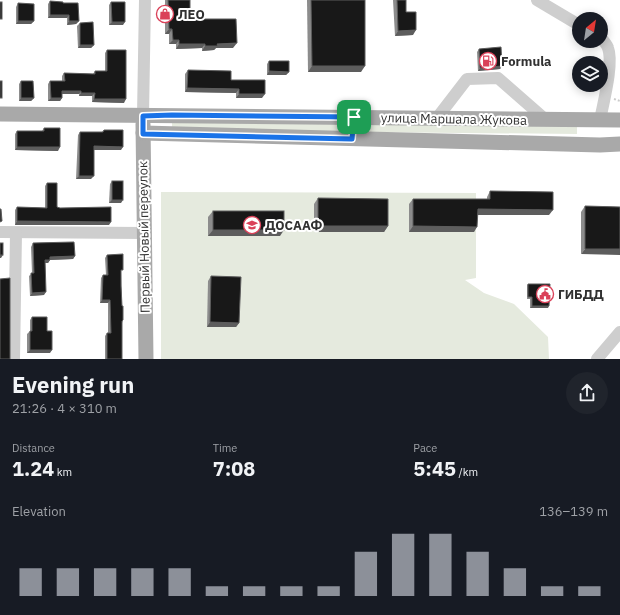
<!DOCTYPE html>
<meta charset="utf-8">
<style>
body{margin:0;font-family:"IBM Plex Sans",sans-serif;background:#20242c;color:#f1f3f6;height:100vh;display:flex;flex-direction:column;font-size:15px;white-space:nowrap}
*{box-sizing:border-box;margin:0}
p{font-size:13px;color:#9ea1a6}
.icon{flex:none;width:22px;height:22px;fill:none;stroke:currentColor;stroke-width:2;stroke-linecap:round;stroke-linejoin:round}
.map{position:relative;height:359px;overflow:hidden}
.panel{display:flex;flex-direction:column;background:#171b24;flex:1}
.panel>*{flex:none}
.needle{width:26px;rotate:30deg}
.buttons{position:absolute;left:572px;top:12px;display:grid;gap:8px}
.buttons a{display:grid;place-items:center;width:36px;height:36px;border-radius:50%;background:#171b24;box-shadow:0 2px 10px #0003;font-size:20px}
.pin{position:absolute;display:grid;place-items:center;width:34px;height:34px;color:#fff;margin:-17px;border-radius:8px;box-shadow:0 2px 6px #0006}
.round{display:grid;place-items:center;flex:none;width:42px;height:42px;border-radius:21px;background:#20242c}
.headline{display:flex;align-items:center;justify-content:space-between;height:68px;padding:0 12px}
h1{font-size:22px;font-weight:700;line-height:30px}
.metrics{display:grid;grid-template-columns:repeat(3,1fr);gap:6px;height:68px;padding:4px 12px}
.metrics div{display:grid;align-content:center}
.metrics b{font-size:20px;font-weight:700}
.metrics small{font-size:11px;font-weight:400}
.metrics p{font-size:11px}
.chart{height:112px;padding:8px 12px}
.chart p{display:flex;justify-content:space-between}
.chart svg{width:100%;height:72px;margin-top:4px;stroke:#8c9099;stroke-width:6}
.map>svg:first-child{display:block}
.green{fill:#e5eade}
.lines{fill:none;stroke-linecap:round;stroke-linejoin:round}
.path{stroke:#cbcbcb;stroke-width:2;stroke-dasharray:2 2;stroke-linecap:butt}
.minor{stroke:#cecece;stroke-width:12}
.major{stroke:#a9a9a9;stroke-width:15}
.wall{fill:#8c8c8c}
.shaded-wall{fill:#5d5d5d}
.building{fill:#181818;stroke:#5d5d5d}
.route-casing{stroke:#fff;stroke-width:8}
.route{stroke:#1a73e8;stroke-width:5}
.labels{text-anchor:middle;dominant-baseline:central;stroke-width:4;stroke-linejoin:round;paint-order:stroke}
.poi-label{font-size:13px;font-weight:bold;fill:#313131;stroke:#fff;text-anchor:start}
.street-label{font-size:13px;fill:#313131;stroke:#fff}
</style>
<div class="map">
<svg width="620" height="359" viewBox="0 0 620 359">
<rect width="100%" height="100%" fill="#fff"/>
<g class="green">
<polygon points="172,120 343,121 342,133 172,130"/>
<polygon points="362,121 577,124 577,134 362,132"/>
<polygon points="161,192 476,193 476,278 465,280 484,293 514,304 548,337 549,359 161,359"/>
</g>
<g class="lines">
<polyline class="path" points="614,99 620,101"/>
<g class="minor">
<polyline points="537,0 579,25"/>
<polyline points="143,115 145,0"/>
<polyline points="437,118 467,79 498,78 546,120"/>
<path d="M600,120c3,-16 14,-57 8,-72 -1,-4 -5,-7 -7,-11"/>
<polyline points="0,232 144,233"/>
<polyline points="14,359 16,233"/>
<polyline points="597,359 620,332"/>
</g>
<g class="major">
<polyline points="0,114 620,120"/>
<polyline points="143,124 146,359"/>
<polyline points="143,133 600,145 620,144"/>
</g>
</g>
<g class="wall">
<polygon points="165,0 190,0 190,19 233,48 216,48 214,50 202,51 202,48 176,49 176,44 169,44 169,34 165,34"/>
<polygon points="307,0 365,0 361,72 308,72"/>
<polygon points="393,0 406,0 406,12 413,35 395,36"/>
<polygon points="50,1 63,3 79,21 76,24 67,25 67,18 48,18 48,4"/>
<polygon points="111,2 123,25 109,25 109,5"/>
<polygon points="18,3 34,21 31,24 16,24 16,7"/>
<polygon points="80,23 94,45 91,48 78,48 77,26"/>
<polygon points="479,49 502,66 500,69 478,71 477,52"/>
<polygon points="107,50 124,103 92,102 92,96 79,96 79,94 62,94 62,98 60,101 48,101 48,84 50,81 62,81 62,76 64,73 93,74 95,71 105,71 105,53"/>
<polygon points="269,61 289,72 286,75 267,75 267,64"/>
<polygon points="188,70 231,80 262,98 236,98 236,93 185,92 185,74"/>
<polygon points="21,81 34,98 31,101 19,101 19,84"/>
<polygon points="44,128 58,151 15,150 15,134 17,131 42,131"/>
<polygon points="104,130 121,150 94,150 91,179 76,179 78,135 80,132 102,132"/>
<polygon points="112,181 121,203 109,203 110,184"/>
<polygon points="47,183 57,207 109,225 15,225 15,210 17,207 45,208 45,186"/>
<polygon points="490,191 549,215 477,215 474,232 409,232 409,204 413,199 487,199 487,197"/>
<polygon points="318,198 388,226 384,232 314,232 314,204"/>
<polygon points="585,206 620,207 581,254 581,212"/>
<polygon points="213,211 280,236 208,236 208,217"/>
<polygon points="33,243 75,256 73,259 50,260 48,263 45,263 44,295 30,296 29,276 32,273 31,247"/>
<polygon points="107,255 121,272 122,306 123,320 122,323 122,359 105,359 105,336 107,333 108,333 108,303 100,303 101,278 103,275 106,275 105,258"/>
<polygon points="211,276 239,323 236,327 207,327 208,281"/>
<polygon points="528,284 548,308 530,308 530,299 527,299 527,285"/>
<polygon points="32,317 47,331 50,353 27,353 27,334 30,331 30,320"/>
</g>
<g class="shaded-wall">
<polygon points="50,15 69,15 67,18 48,18"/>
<polygon points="18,21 34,21 31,24 16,24"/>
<polygon points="69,21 79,21 76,24 67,25"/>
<polygon points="112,22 125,22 123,25 109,25"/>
<polygon points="169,29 172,29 169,34 165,34"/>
<polygon points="416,30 413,35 395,36 398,31"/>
<polygon points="173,40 179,40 176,44 169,44"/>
<polygon points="237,43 233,48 216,48 214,50 202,51 205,46 217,44"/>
<polygon points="179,44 205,44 202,48 176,49"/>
<polygon points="80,45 94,45 91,48 78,48"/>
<polygon points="312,66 365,66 361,72 308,72"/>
<polygon points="502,66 500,69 478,71 480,68"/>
<polygon points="269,71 289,72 286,75 267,75"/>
<polygon points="187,88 239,89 236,93 185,92"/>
<polygon points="62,91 81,91 79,94 60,94"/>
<polygon points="81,93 95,93 92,96 79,96"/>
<polygon points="239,94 265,94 262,98 236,98"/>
<polygon points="21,98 34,98 31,101 19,101"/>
<polygon points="51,98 62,98 60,101 48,101"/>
<polygon points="94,99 126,99 124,103 92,102"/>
<polygon points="94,146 123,147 121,150 91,150"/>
<polygon points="17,147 60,147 58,151 15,150"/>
<polygon points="79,176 94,176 91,179 76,179"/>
<polygon points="112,200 123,200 121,203 109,203"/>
<polygon points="478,209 553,210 549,215 474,215"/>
<polygon points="17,221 111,222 109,225 15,225"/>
<polygon points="318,226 388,226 384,232 314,232"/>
<polygon points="413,226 477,227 474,232 409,232"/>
<polygon points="213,230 284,230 280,236 208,236"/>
<polygon points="585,249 620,249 620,255 581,254"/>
<polygon points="0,255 3,255 1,258 0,258"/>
<polygon points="75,256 73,259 50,260 48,263 42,263 45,260 50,257"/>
<polygon points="46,292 44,295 30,296 32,293"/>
<polygon points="102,300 110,300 108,303 100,303"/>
<polygon points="532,306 549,306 548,308 530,308"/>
<polygon points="210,322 239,323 236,327 207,327"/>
<polygon points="30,350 52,350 50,353 27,353"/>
</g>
<g class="building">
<polygon points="168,0 190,0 190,19 236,19 237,43 217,44 218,46 205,46 205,44 179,44 179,40 173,40 172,29 169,29"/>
<polygon points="311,0 365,0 365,66 312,66"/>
<polygon points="397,0 406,0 406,12 416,12 416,30 398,31"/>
<polygon points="50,1 63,2 63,3 78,3 79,21 69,21 69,15 50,15"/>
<rect x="0" y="2" width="2" height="17"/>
<polygon points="111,2 125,2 125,22 112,22"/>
<polygon points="18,3 34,4 34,21 18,21"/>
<polygon points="93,22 94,45 80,45 80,23"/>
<polygon points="501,47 502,66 480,68 479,49"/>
<polygon points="107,50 126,50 126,99 94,99 95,93 81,93 81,91 62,91 62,98 51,98 50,81 65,81 64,73 95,74 95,71 107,71"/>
<polygon points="269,61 289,61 289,72 269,71"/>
<polygon points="188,70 231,71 231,80 265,80 265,94 239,94 239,89 187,88"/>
<rect x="0" y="81" width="2" height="17"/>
<polygon points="21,81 33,81 34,98 21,98"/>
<polygon points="44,128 60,128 60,147 17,147 17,131 44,131"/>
<polygon points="104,130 123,130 123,147 94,146 94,176 79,176 80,132 103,132"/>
<rect x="112" y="181" width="11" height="19"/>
<polygon points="47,183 57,183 57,207 60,208 111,207 111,222 17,221 17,207 47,208"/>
<polygon points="490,191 553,192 553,210 478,209 477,227 413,226 413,199 490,199"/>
<polygon points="318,198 388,199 388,226 318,226"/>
<polygon points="585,206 620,207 620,249 585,249"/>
<polygon points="0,209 1,209 2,221 0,222"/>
<rect x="213" y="211" width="71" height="19"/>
<polygon points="74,242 75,256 50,257 50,260 45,260 46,292 32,293 31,273 34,273 33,243"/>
<rect x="0" y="243" width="3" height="12"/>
<polygon points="123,254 123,270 121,270 121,286 122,306 123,306 123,320 122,321 122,359 107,359 107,333 111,333 110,300 102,300 103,275 108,275 107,255"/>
<polygon points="211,276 241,277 239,323 210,322"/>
<polygon points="10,278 10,359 0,359 0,279"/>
<polygon points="528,284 550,284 549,306 532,306 532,297 528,297"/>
<polygon points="32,317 47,317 47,331 52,331 52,350 30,350 30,331 32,331"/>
</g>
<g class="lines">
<g class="route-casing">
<polygon id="route" points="143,116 172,115 354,117 352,139 143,134"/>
</g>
<use href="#route" class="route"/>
</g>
<defs>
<g id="shop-ring" transform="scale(0.9)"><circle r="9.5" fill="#fff" stroke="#da4159" stroke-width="1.5"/><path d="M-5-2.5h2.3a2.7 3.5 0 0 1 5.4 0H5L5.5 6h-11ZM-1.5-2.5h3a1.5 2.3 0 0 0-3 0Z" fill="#da4159"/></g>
<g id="fuel-ring" transform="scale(0.9)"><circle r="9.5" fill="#fff" stroke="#da4159" stroke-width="1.5"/><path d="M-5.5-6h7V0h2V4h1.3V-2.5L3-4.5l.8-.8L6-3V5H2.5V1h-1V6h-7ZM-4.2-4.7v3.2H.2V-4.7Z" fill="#da4159"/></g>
<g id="school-ring" transform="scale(0.9)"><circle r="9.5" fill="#fff" stroke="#da4159" stroke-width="1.5"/><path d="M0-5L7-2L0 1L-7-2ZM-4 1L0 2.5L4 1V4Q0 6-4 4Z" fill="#da4159"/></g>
<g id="civic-ring" transform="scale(0.9)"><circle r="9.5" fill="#fff" stroke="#da4159" stroke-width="1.5"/><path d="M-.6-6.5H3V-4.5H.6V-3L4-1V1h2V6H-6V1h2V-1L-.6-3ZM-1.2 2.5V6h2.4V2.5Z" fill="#da4159"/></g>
</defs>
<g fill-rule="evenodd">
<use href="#shop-ring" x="165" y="14"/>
<use href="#fuel-ring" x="488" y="61"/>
<use href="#school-ring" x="252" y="225"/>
<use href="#civic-ring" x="545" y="294"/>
</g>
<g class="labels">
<g class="poi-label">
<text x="178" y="14">ЛЕО</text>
<text x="501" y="61">Formula</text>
<text x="265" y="225">ДОСААФ</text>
<text x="558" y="294">ГИБДД</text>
</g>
<g class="street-label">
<text transform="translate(454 119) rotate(1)">улица Маршала Жукова</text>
<text transform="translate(144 237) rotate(-91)">Первый Новый переулок</text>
</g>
</g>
</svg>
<div class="buttons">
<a><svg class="needle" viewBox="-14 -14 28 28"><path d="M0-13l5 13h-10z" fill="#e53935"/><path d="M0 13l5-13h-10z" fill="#9ea1a6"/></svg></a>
<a><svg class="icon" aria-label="layers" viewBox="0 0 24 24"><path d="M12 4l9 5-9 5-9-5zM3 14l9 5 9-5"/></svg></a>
</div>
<div class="pin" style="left:354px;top:117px;background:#1e9e55"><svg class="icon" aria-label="arrive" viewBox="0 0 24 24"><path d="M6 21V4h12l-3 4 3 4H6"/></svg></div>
</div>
<section class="panel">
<div class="headline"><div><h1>Evening run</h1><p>21:26 · 4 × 310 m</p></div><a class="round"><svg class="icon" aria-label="share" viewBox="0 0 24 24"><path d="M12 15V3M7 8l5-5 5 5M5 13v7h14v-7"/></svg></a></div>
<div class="metrics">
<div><p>Distance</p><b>1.24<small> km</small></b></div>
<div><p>Time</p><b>7:08</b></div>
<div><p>Pace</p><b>5:45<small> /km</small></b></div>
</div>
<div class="chart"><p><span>Elevation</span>136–139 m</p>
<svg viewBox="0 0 160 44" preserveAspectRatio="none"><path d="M5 44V27M15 44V27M25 44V27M35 44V27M45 44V27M55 44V38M65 44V38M75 44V38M85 44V38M95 44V17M105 44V6M115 44V6M125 44V17M135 44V27M145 44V38M155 44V38"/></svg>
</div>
</section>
